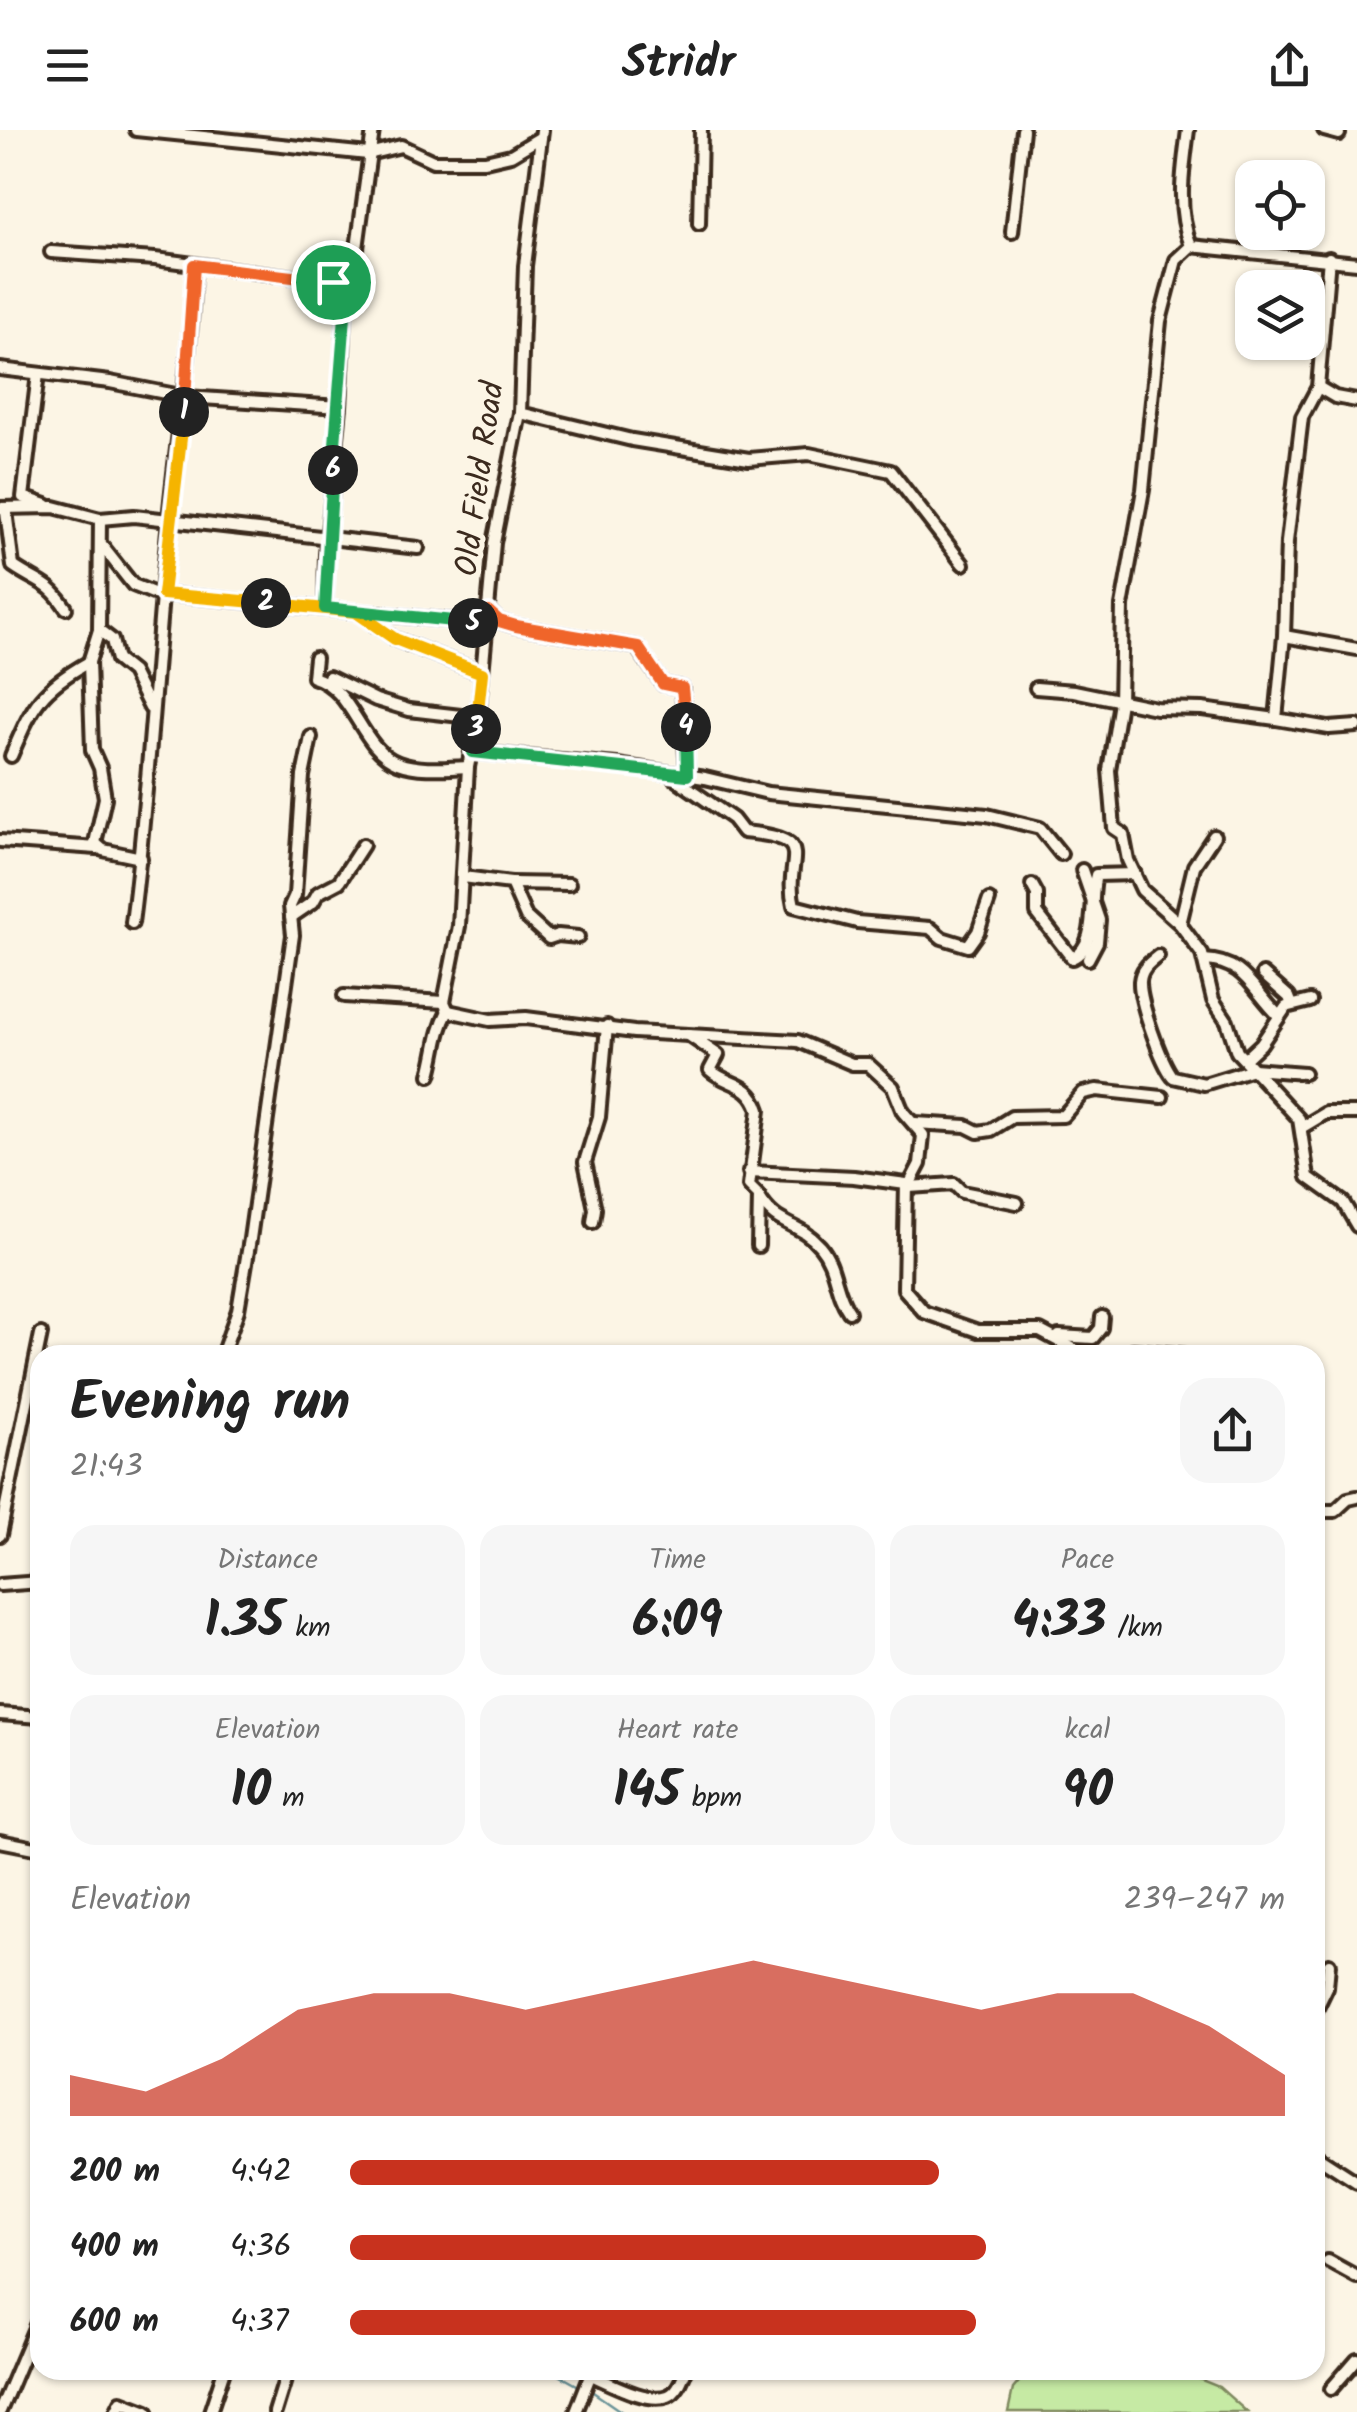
<!DOCTYPE html>
<meta charset="utf-8">
<style>
body{margin:0;font-family:Kalam,sans-serif;background:#f6f6f6;color:#222;height:100vh;display:flex;flex-direction:column;font-size:38px;white-space:nowrap}
*{box-sizing:border-box;margin:0}
p{font-size:32px;color:#767676}
.icon{flex:none;width:55px;height:55px;fill:none;stroke:currentColor;stroke-width:2;stroke-linecap:round;stroke-linejoin:round}
.map{position:relative;flex:1;overflow:hidden}
.sheet{position:absolute;left:30px;top:1215px;width:1295px;height:1035px;display:flex;flex-direction:column;background:#fff;border-radius:30px;box-shadow:0 2px 8px #0004}
.sheet>*{flex:none}
.controls{position:absolute;left:1235px;top:30px;display:grid;gap:20px}
.controls a{display:grid;place-items:center;width:90px;height:90px;border-radius:20px;background:#fff;box-shadow:0 2px 8px #0004;font-size:50px}
.pin{position:absolute;display:grid;place-items:center;width:85px;height:85px;color:#fff;margin:-42px;border:5px solid #fff;border-radius:50%;box-shadow:0 2px 10px #0007}
.km{position:absolute;width:50px;height:50px;margin:-25px;border-radius:50%;background:#222;color:#fff;font-size:28px;line-height:50px;text-align:center}
.round{display:grid;place-items:center;flex:none;width:105px;height:105px;border-radius:30px;background:#f6f6f6}
.summary{display:flex;align-items:center;justify-content:space-between;height:170px;padding:0 40px}
h1{font-size:55px;font-weight:600;line-height:75px}
.stats{display:grid;grid-template-columns:repeat(3,1fr);gap:15px;height:170px;padding:10px 40px}
.stats div{display:grid;align-content:center;border-radius:25px;background:#f6f6f6;text-align:center}
.stats b{font-size:50px;font-weight:600}
.stats small{font-size:28px;font-weight:400}
.stats p{font-size:28px}
.chart{height:280px;padding:20px 40px}
.chart p{display:flex;justify-content:space-between}
.chart svg{width:100%;height:180px;margin-top:10px;fill:#c8321e;opacity:.7}
ul{padding:0 40px;list-style:none;font-size:32px}
li{display:grid;grid-template-columns:160px 120px 1fr;align-items:center;height:75px}
li i{height:25px;border-radius:12px;background:#c8321e}
header{display:flex;justify-content:space-between;align-items:center;height:130px;padding:0 40px;background:#fff;font-size:45px;font-weight:600}
.map>svg:first-child{display:block}
.green{fill:#c6eaa4;stroke:#808a61;stroke-width:2.5}
.lines{fill:none;stroke-linecap:round;stroke-linejoin:round}
.stream{stroke:#6c9499;stroke-width:2.5}
.street-casing{stroke:#3b2a1e;stroke-width:18}
.street{stroke:#fcf5e5;stroke-width:10}
.split-1-casing{stroke:#fff;stroke-width:20}
.split-2-casing{stroke:#fff;stroke-width:20}
.split-3-casing{stroke:#fff;stroke-width:20}
.split-4-casing{stroke:#fff;stroke-width:20}
.split-5-casing{stroke:#fff;stroke-width:20}
.split-6-casing{stroke:#fff;stroke-width:20}
.split-7-casing{stroke:#fff;stroke-width:20}
.split-1{stroke:#f0652b;stroke-width:12}
.split-2{stroke:#f5b400;stroke-width:12}
.split-3{stroke:#f5b400;stroke-width:12}
.split-4{stroke:#22a559;stroke-width:12}
.split-5{stroke:#f0652b;stroke-width:12}
.split-6{stroke:#22a559;stroke-width:12}
.split-7{stroke:#22a559;stroke-width:12}
.labels{text-anchor:middle;dominant-baseline:central;stroke-width:10;stroke-linejoin:round;paint-order:stroke}
.street-label{font-size:32px;fill:#3b2a1e;stroke:#fcf5e5}
</style>
<header><svg class="icon" aria-label="menu" viewBox="0 0 24 24"><path d="M4 6h16M4 12h16M4 18h16"/></svg>Stridr<svg class="icon" aria-label="share" viewBox="0 0 24 24"><path d="M12 15V3M7 8l5-5 5 5M5 13v7h14v-7"/></svg></header>
<div class="map">
<svg width="1357" height="2282" viewBox="0 0 1357 2282">
<rect width="100%" height="100%" fill="#fcf5e5"/>
<filter id="ink" filterUnits="userSpaceOnUse"><feTurbulence type="fractalNoise" baseFrequency=".01" numOctaves="2"/><feDisplacementMap in="SourceGraphic" scale="20" xChannelSelector="R" yChannelSelector="G"/><feConvolveMatrix kernelMatrix="1 2 1 2 8 2 1 2 1" color-interpolation-filters="sRGB"/></filter>
<g filter="url(#ink)">
<polygon class="green" points="1029,2240 1177,2240 1219,2257 1247,2282 1008,2282 1013,2259"/>
<g class="lines">
<g class="stream">
<polyline points="550,2240 577,2255"/>
<polyline points="593,2262 622,2282"/>
</g>
<g class="street-casing">
<g id="street">
<polyline points="136,0 368,24 401,16 433,31 485,31 511,25 541,7"/>
<path d="M1188,0c-5,40 -12,77 3,116l-15,14 -16,61 -17,169 -21,116 -2,96 -11,68 5,58 9,6 5,26 14,30 38,34 22,30 11,46 14,21 10,31 62,67 9,58 35,25 14,24"/>
<polyline points="1324,0 1339,4"/>
<polyline points="699,94 701,0"/>
<polyline points="1012,102 1023,0"/>
<polyline points="1191,116 1357,133"/>
<polyline points="51,122 155,129 333,152 353,148 373,0"/>
<polyline points="1329,128 1318,257 1302,287 1287,412 1284,506 1276,589 1329,598 1357,596"/>
<polyline points="0,239 110,252 186,267 340,277 326,424 325,478"/>
<polyline points="38,244 23,367 46,375"/>
<polyline points="1318,257 1335,267 1357,271"/>
<polyline points="340,277 345,186 353,148"/>
<polyline points="520,283 632,310 749,329 809,324 891,341 963,434"/>
<polyline points="0,378 54,377 100,389 134,386 418,418"/>
<path d="M6,381l7,55c26,18 34,14 53,42"/>
<polyline points="100,389 99,500 112,510 117,530 132,542 150,578"/>
<polyline points="103,417 133,455 153,463 488,494"/>
<polyline points="489,481 499,491 515,496 637,517 663,554 682,558 687,645"/>
<polyline points="357,482 395,509 482,543"/>
<polyline points="99,500 89,532 92,620 100,638 105,668 95,713 103,720 141,728"/>
<polyline points="1284,506 1357,519"/>
<path d="M315,528l-2,19c42,12 46,71 85,86 21,8 48,5 70,4"/>
<polyline points="329,547 376,570 409,580 478,588"/>
<polyline points="1036,558 1074,561 1156,578 1202,579 1276,589"/>
<polyline points="473,622 617,635 705,648 768,663 987,685 1040,698 1061,724"/>
<path d="M11,626c22,-51 28,-66 78,-94"/>
<path d="M673,647l60,42 10,13c80,7 39,25 51,74l63,16 73,6 12,10 26,8 10,-14 11,-32"/>
<polyline points="0,711 97,718"/>
<polyline points="1082,740 1099,790 1097,812 1088,829"/>
<polyline points="463,747 511,753 526,787 549,808 558,805 578,807"/>
<polyline points="511,753 569,754"/>
<path d="M1032,755l5,9v19l35,45c27,-12 17,-60 24,-83l39,-1"/>
<polyline points="291,787 313,772 318,763 339,752 363,715"/>
<path d="M132,793c17,-131 23,-262 36,-393 8,-89 24,-176 26,-265"/>
<polyline points="1180,794 1194,736 1214,706"/>
<path d="M1158,826c-9,7 -17,13 -18,25 -1,20 21,81 33,96l31,7 49,-15 51,4"/>
<path d="M1204,830c40,1 48,29 74,55"/>
<polyline points="1263,844 1289,867 1292,875"/>
<polyline points="344,866 444,872"/>
<polyline points="448,881 444,872 459,796 468,637 478,588 494,413 520,283 525,136 542,0"/>
<polyline points="448,881 490,890 526,888 634,902 798,911 852,934 868,934 893,957 903,982 923,1005 920,1034 908,1057"/>
<path d="M690,906l28,19 -8,15c18,16 40,11 49,40l-10,76 10,10 -1,50"/>
<polyline points="1245,929 1261,914 1286,877 1310,871"/>
<path d="M430,945c7,-25 6,-41 18,-64"/>
<polyline points="915,993 966,996 978,1002 991,1000 1012,987 1063,986 1083,963 1097,960 1162,967"/>
<polyline points="1301,998 1326,983 1357,983"/>
<polyline points="749,1042 854,1047 906,1054 904,1159 924,1182 978,1201 1040,1201 1085,1225"/>
<polyline points="909,1057 954,1054 962,1062 1017,1073"/>
<path d="M759,1067c18,31 38,23 61,49 17,20 14,45 29,66"/>
<polyline points="593,1092 595,1079 585,1032 599,987 607,896"/>
<polyline points="1059,1206 1093,1208 1101,1198 1102,1187"/>
<polyline points="1133,1220 1187,1225"/>
<polyline points="222,1225 238,1180 250,1109 293,805 290,776 295,765 303,646 311,607"/>
<polyline points="1315,1381 1335,1381 1348,1369 1357,1367"/>
<polyline points="0,1405 41,1204"/>
<polyline points="0,1455 40,1452"/>
<polyline points="0,1584 40,1587"/>
<polyline points="0,1711 40,1719"/>
<polyline points="1315,1882 1327,1857 1329,1834"/>
<polyline points="1315,2025 1357,2052"/>
<polyline points="1328,2131 1357,2147"/>
<path d="M591,2245c19,8 56,29 77,21 10,-4 14,-17 18,-26"/>
<polyline points="1331,2259 1357,2229"/>
<polyline points="0,2281 40,2186"/>
<polyline points="116,2282 121,2272 147,2282"/>
<polyline points="210,2282 224,2240"/>
<polyline points="275,2282 288,2240"/>
<polyline points="576,2282 592,2241"/>
</g>
</g>
<use href="#street" class="street"/>
</g>
</g>
<g class="lines" filter="url(#ink)">
<g class="split-1-casing">
<polyline id="split-1" points="184,282 194,135 333,152"/>
</g>
<g class="split-2-casing">
<polyline id="split-2" points="184,282 163,464 266,473"/>
</g>
<g class="split-3-casing">
<polyline id="split-3" points="266,473 356,482 395,509 482,543 476,599"/>
</g>
<g class="split-4-casing">
<polyline id="split-4" points="476,599 473,622 687,645 686,597"/>
</g>
<g class="split-5-casing">
<polyline id="split-5" points="473,493 488,494 489,482 499,491 516,496 638,517 663,554 682,558 686,597"/>
</g>
<g class="split-6-casing">
<polyline id="split-6" points="333,340 325,478 473,493"/>
</g>
<g class="split-7-casing">
<polyline id="split-7" points="333,152 353,148 345,186 333,340"/>
</g>
<use href="#split-1" class="split-1"/>
<use href="#split-2" class="split-2"/>
<use href="#split-3" class="split-3"/>
<use href="#split-4" class="split-4"/>
<use href="#split-5" class="split-5"/>
<use href="#split-6" class="split-6"/>
<use href="#split-7" class="split-7"/>
</g>
<g class="labels">
<g class="street-label">
<text transform="translate(481 349) rotate(-82)">Old Field Road</text>
</g>
</g>
</svg>
<div class="controls">
<a><svg class="icon" aria-label="locate" viewBox="0 0 24 24"><circle cx="12" cy="12" r="6"/><path d="M12 2v4M12 18v4M2 12h4M18 12h4"/></svg></a>
<a><svg class="icon" aria-label="layers" viewBox="0 0 24 24"><path d="M12 4l9 5-9 5-9-5zM3 14l9 5 9-5"/></svg></a>
</div>
<div class="pin" style="left:333px;top:152px;background:#1e9e55"><svg class="icon" aria-label="arrive" viewBox="0 0 24 24"><path d="M6 21V4h12l-3 4 3 4H6"/></svg></div>
<b class="km" style="left:184px;top:282px">1</b>
<b class="km" style="left:266px;top:473px">2</b>
<b class="km" style="left:476px;top:599px">3</b>
<b class="km" style="left:686px;top:597px">4</b>
<b class="km" style="left:473px;top:493px">5</b>
<b class="km" style="left:333px;top:340px">6</b>
<section class="sheet">
<div class="summary"><div><h1>Evening run</h1><p>21:43</p></div><a class="round"><svg class="icon" aria-label="share" viewBox="0 0 24 24"><path d="M12 15V3M7 8l5-5 5 5M5 13v7h14v-7"/></svg></a></div>
<div class="stats">
<div><p>Distance</p><b>1.35<small> km</small></b></div>
<div><p>Time</p><b>6:09</b></div>
<div><p>Pace</p><b>4:33<small> /km</small></b></div>
</div>
<div class="stats">
<div><p>Elevation</p><b>10<small> m</small></b></div>
<div><p>Heart rate</p><b>145<small> bpm</small></b></div>
<div><p>kcal</p><b>90</b></div>
</div>
<div class="chart"><p><span>Elevation</span>239–247 m</p>
<svg viewBox="0 0 160 44" preserveAspectRatio="none"><path d="M0 44V34L10 38L20 30L30 18L40 14L50 14L60 18L70 14L80 10L90 6L100 10L110 14L120 18L130 14L140 14L150 22L160 34V44z"/></svg>
</div>
<ul>
<li><b>200 m</b>4:42<i style="width:63%"></i></li>
<li><b>400 m</b>4:36<i style="width:68%"></i></li>
<li><b>600 m</b>4:37<i style="width:67%"></i></li>
</ul>
</section>
</div>
